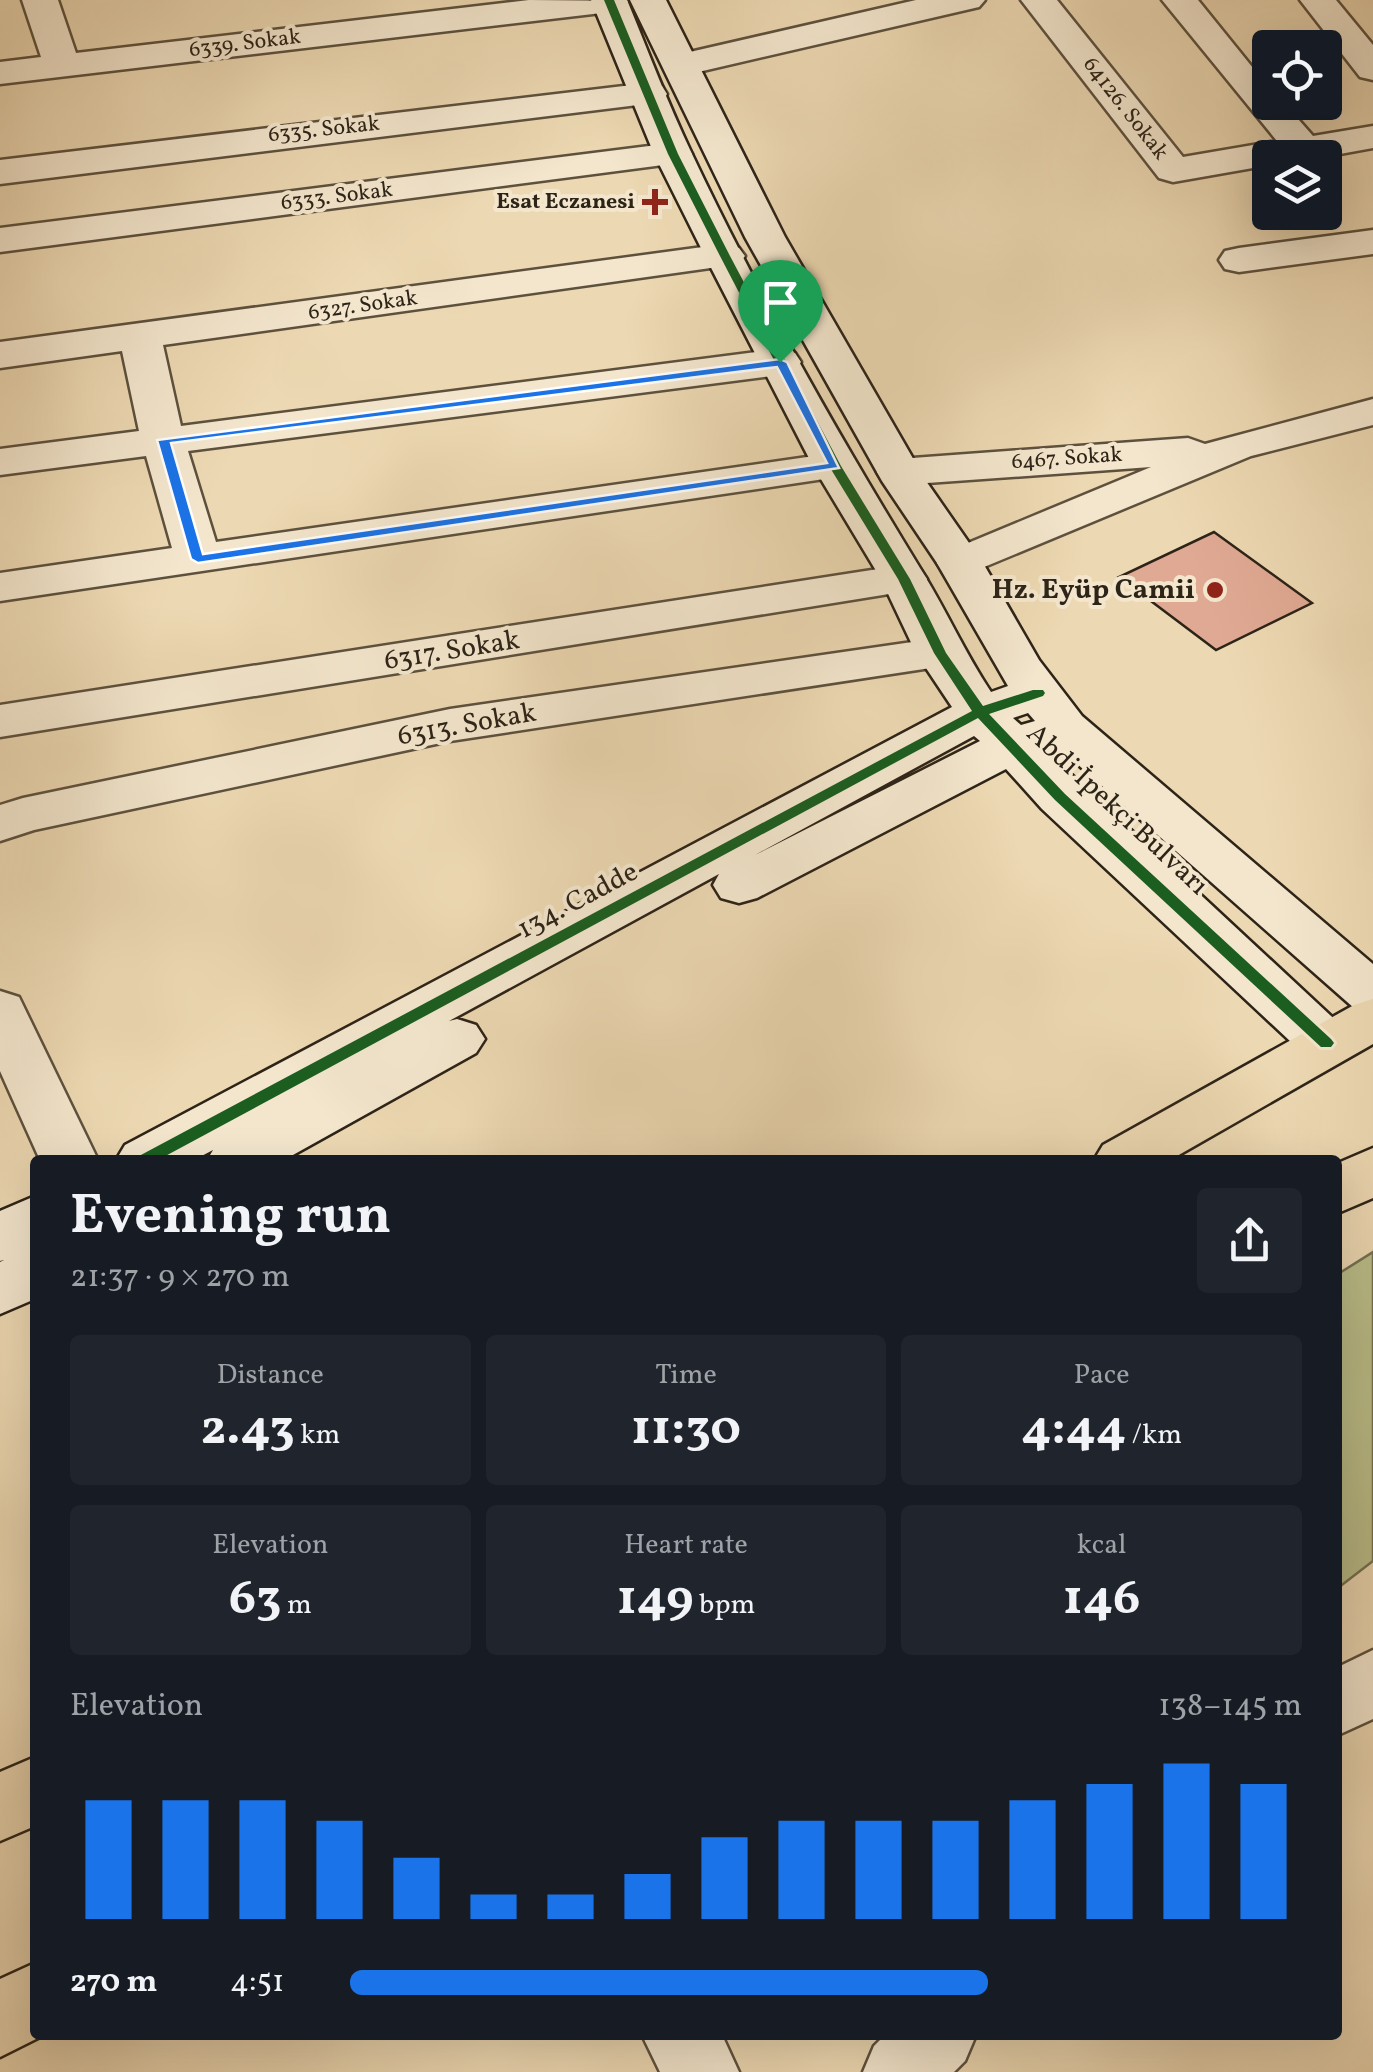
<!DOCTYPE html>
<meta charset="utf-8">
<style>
body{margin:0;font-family:Vollkorn,serif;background:#20242c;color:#f1f3f6;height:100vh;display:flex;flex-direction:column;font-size:38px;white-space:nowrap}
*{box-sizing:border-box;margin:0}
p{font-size:32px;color:#9ea1a6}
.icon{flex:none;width:55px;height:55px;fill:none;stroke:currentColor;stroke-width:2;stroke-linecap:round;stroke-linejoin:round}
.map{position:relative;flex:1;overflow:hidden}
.drawer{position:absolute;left:30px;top:1155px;width:1312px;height:885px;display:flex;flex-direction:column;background:#171b24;border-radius:10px;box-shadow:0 10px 40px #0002}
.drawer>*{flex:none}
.buttons{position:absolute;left:1252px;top:30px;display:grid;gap:20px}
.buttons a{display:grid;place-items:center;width:90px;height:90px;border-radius:10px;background:#171b24;box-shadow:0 10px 40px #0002;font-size:50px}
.pin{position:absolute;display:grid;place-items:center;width:85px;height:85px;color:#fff;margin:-102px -42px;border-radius:50% 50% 50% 0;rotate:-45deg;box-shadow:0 0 10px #0007}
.pin .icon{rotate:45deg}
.round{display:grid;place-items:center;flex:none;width:105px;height:105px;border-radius:10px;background:#20242c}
.headline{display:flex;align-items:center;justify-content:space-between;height:170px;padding:0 40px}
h1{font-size:55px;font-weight:700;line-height:75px}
.figures{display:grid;grid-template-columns:repeat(3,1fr);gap:15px;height:170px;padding:10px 40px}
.figures div{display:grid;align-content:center;border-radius:10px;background:#20242c;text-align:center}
.figures b{font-size:50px;font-weight:700}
.figures small{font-size:28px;font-weight:400}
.figures p{font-size:28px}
.chart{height:280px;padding:20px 40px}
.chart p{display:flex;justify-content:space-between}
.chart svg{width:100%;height:180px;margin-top:10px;stroke:#1a73e8;stroke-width:6}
ul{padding:0 40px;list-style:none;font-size:32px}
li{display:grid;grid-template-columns:160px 120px 1fr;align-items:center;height:75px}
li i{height:25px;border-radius:12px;background:#1a73e8}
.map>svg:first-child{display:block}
.green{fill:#babe8a;stroke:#747151;stroke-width:2.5}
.building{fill:#dfa993;stroke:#2d2418;stroke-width:2.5}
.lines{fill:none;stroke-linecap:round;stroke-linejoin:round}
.street-casing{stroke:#5d513e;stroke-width:5}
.secondary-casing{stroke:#2d2418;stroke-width:5}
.highway-casing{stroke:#2d2418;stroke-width:5}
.street{fill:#f3e6cd;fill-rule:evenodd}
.secondary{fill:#f3e6cd;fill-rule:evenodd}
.highway{fill:#ecd8b2;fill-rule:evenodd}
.cycleway-casing{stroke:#f3e6cd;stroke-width:6}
.cycleway{fill:#1b5e20;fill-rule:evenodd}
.route{fill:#1a73e8;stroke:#fff;stroke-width:2.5;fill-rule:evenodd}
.poi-dot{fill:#8f2418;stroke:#f3e6cd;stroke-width:4}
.labels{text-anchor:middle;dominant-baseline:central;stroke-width:8;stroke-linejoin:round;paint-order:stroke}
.far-street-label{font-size:22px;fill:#2d2418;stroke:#f3e6cd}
.far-poi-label{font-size:22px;font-weight:bold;fill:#2d2418;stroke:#f3e6cd;text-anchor:end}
.poi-label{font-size:28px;font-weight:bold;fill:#2d2418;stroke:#f3e6cd;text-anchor:end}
.street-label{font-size:28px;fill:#2d2418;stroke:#f3e6cd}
</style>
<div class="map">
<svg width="1373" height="2072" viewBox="0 0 1373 2072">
<rect width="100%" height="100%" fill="#ecd8b2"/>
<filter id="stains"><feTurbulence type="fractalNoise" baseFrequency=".002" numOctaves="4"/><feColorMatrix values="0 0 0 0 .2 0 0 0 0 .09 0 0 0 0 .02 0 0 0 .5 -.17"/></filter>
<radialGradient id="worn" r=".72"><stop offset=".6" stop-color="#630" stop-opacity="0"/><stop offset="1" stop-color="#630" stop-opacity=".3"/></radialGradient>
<polygon class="green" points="1373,1252 1373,1561 1338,1588 1338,1274"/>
<polygon class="building" points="1214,532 1312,603 1216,650 1119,577"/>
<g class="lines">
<g class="street-casing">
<g id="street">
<polygon points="22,0 58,0 76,53 529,0 628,1 622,8 610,12 0,84 0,62 41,57"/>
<polygon points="916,0 985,0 979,7 681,76 668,73 663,65 668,57"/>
<polygon points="1021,0 1057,0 1183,157 1277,141 1162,0 1198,0 1270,89 1270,102 1283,102 1313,136 1373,126 1373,148 1318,158 1270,158 1270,165 1173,182 1159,178"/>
<polygon points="1300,0 1336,0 1373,45 1373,80 1360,77"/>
<polygon points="649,83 662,86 667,94 662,102 0,184 0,160"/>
<polygon points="673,143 686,146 692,154 686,162 0,252 0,228"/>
<polygon points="1373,230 1373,254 1239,272 1225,269 1219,260 1225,251 1239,248"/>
<polygon points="725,244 739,248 745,256 739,264 163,345 181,426 780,349 795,353 801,362 795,371 780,375 188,451 216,542 835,453 851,457 857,466 851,475 0,601 0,573 172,548 146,456 0,475 0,449 139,431 122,351 0,368 0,342"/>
<polygon points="1373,399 1373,425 1251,456 960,577 944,573 937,563 944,553 1151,467 899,485 883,481 877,472 883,463 899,459 1188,438 1205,444"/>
<polygon points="904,565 920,569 927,579 920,589 0,737 0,705"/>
<polygon points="940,638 957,642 964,653 957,664 450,741 34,830 0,841 0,805 23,798 450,709"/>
<polygon points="0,991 19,997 98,1160 40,1160 0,1071"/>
<polygon points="1373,1650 1373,1719 1338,1735 1338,1667"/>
<polygon points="642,2035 722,2035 739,2072 660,2072"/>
<polygon points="885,2035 976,2035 965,2061 954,2072 863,2072 874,2046"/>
</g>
</g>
<g class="secondary-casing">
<g id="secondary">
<path d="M591,0h36c21,51 41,104 65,154 68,144 148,284 231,419 24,39 42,80 68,119l17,-6 -71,-123 -55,-82 -137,-244 -115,-237h36l119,237 141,244 57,82 56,97 43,56 291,248v50l-19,-6 -296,-261 -12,4 299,278 9,14 -9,14 -19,6 -19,-6 -265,-248 -36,-40 -249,129 -18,5 -18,-5 -8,-13 6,-11 -270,147 8,-2 19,6 9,14 -9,14 -192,107h-77l6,-10 -19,10h-78l9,-15 827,-438 -36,-54 -35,-74 -68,-113 -108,-210 -51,-102zM1028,713l7,8 -14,4 -8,-7zM974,736l6,5 -225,114z"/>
<polygon points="35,1196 35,1246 31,1249 35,1247 35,1299 0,1314 0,1262 4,1260 0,1261 0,1211"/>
</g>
</g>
<g class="highway-casing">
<g id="highway">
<polygon points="1373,999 1373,1044 1170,1160 1094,1160 1103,1145 1354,1005"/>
<polygon points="1373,1148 1373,1198 1338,1213 1338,1163"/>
<polygon points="35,1757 35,1826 0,1841 0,1772"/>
<polygon points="35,1963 35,2035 44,2035 0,2057 0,1979"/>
</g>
</g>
<use href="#street" class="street"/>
<use href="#secondary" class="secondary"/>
<use href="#highway" class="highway"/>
<g class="cycleway-casing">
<polygon id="cycleway" points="604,0 614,0 678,154 730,256 841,466 910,579 946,653 983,706 1033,690 1043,690 1045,693 1043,696 989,714 1065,794 1331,1039 1334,1043 1331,1047 1321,1047 1055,800 978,718 158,1160 137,1160 139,1156 972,711 934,653 898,579 829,466 720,256 668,154"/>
</g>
<use href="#cycleway" class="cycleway"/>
</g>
<path class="route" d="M780,359l7,3 52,106 -641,95 -7,-4 -34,-119zM777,367l50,96 -624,91 -32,-111z"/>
<g class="poi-dot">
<path d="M650 187h10v10h10v10h-10v10h-10v-10h-10v-10h10z"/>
<circle cx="1215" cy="590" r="10"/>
</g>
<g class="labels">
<g class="far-street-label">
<text transform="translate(245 44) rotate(-7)">6339. Sokak</text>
<text transform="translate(1125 109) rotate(52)">64126. Sokak</text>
<text transform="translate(324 130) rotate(-6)">6335. Sokak</text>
<text transform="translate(337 197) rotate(-7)">6333. Sokak</text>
<text transform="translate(363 306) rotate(-8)">6327. Sokak</text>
<text transform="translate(1067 459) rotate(-4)">6467. Sokak</text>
</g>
<g class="far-poi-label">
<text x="635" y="202">Esat Eczanesi</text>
</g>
<g class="poi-label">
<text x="1195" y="590">Hz. Eyüp Camii</text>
</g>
<g class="street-label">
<text transform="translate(452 651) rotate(-9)">6317. Sokak</text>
<text transform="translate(467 725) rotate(-10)">6313. Sokak</text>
<text transform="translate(1117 810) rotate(43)">Abdi İpekçi Bulvarı</text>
<text transform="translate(578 901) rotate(-28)">134. Cadde</text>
</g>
</g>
<rect width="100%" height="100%" filter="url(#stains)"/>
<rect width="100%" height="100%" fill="url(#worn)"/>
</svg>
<div class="buttons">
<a><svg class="icon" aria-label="locate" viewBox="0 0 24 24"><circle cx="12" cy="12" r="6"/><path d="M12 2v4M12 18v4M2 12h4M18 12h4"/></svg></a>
<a><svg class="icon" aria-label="layers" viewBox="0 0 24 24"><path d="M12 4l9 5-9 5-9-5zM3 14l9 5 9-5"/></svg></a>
</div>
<div class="pin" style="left:780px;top:362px;background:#1e9e55"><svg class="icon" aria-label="arrive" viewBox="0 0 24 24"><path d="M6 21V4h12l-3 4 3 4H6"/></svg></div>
<section class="drawer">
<div class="headline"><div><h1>Evening run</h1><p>21:37 · 9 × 270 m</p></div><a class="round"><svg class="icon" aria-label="share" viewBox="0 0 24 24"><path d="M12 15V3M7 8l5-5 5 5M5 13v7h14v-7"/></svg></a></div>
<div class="figures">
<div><p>Distance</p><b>2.43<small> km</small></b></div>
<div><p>Time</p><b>11:30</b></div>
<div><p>Pace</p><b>4:44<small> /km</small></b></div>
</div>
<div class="figures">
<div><p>Elevation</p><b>63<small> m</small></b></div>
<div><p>Heart rate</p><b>149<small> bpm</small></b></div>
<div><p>kcal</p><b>146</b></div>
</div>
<div class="chart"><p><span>Elevation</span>138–145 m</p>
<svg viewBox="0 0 160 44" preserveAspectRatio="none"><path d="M5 44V15M15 44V15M25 44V15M35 44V20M45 44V29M55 44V38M65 44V38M75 44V33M85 44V24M95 44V20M105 44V20M115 44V20M125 44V15M135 44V11M145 44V6M155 44V11"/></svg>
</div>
<ul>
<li><b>270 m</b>4:51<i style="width:67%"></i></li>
</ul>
</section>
</div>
